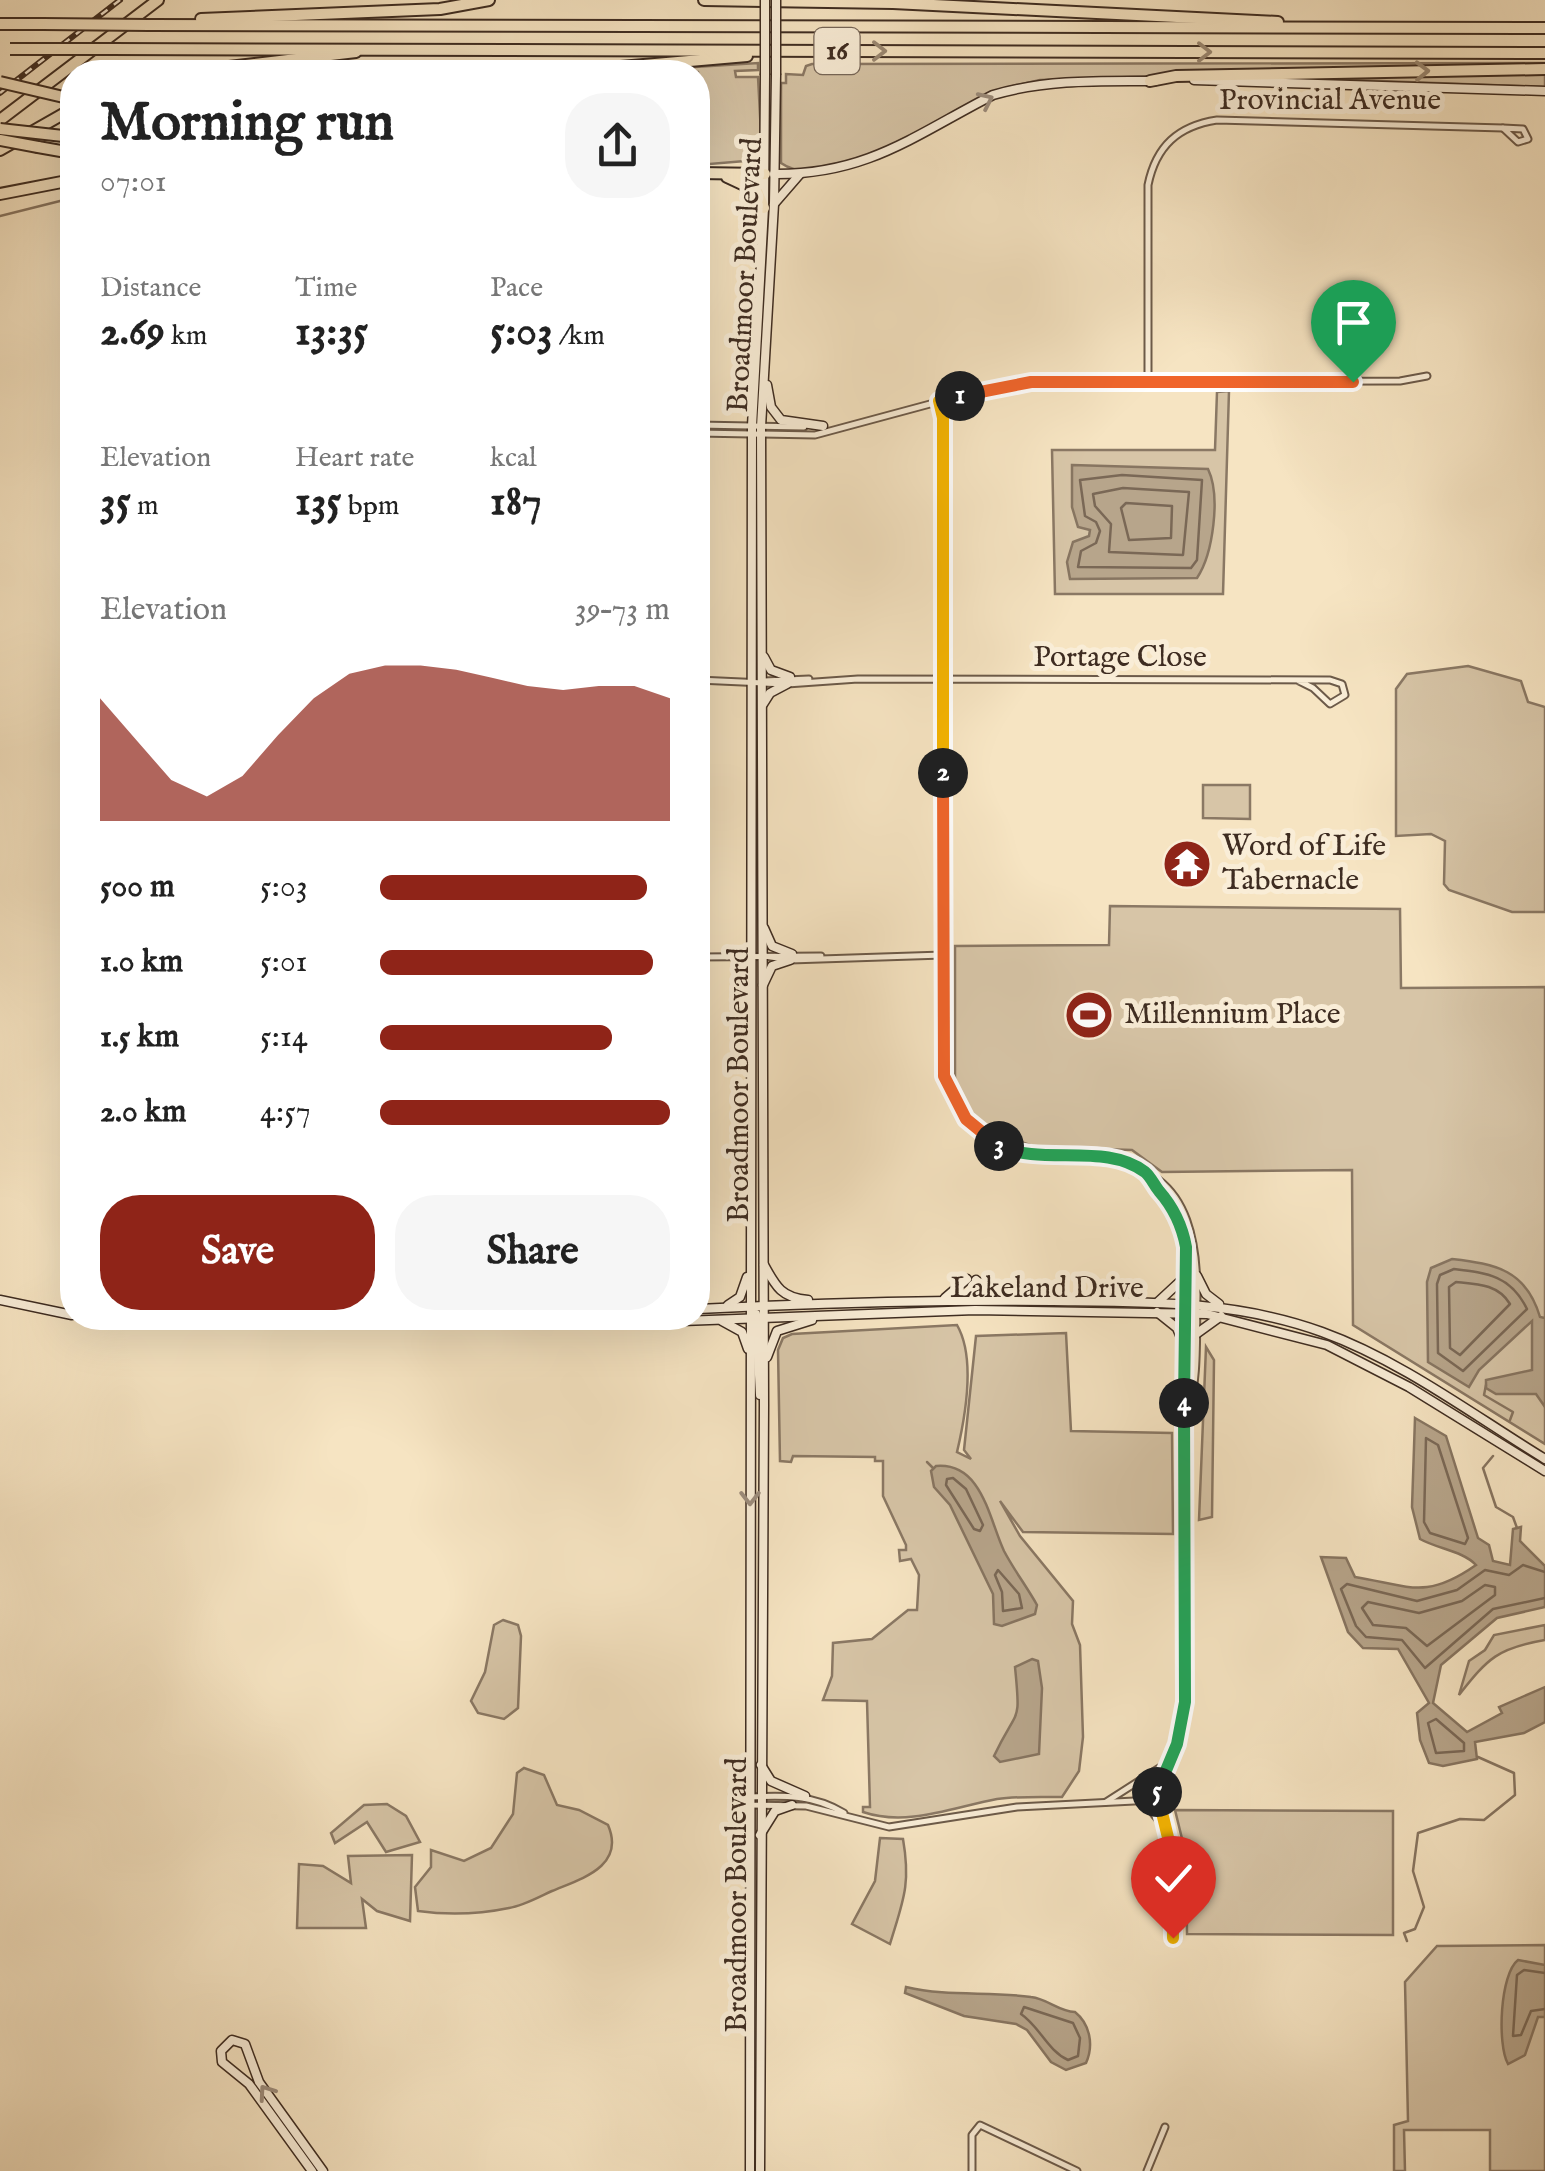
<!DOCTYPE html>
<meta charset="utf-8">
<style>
body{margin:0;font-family:"IM FELL English",serif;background:#f6f6f6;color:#222;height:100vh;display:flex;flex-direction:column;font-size:38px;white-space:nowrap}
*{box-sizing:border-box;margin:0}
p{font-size:32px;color:#767676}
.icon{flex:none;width:55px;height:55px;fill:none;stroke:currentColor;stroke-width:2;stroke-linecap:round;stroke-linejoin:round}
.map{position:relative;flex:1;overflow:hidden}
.details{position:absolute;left:60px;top:60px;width:650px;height:1270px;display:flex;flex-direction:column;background:#fff;border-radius:40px;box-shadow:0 10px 40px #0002}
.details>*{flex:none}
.pin{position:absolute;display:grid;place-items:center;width:85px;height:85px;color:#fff;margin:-102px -42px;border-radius:50% 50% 50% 0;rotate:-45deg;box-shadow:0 0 10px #0007}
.pin .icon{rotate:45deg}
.km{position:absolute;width:50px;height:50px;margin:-25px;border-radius:50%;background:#222;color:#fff;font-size:28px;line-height:50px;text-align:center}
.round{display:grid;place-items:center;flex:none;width:105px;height:105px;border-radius:40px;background:#f6f6f6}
.head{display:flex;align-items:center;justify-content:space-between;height:170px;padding:0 40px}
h1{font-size:55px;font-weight:800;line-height:75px}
.stats{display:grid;grid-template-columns:repeat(3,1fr);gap:15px;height:170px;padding:10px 40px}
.stats div{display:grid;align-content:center}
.stats b{font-size:42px;font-weight:800}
.stats small{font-size:28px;font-weight:400}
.stats p{font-size:28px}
.chart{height:280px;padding:20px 40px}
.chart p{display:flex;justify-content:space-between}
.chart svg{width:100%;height:180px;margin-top:10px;fill:#8f2418;opacity:.7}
.action{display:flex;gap:20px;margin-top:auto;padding:20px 40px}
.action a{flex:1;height:115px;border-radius:40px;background:#8f2418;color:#fff;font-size:40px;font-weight:800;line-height:115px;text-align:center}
.action a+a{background:#f6f6f6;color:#222}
ul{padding:0 40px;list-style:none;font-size:32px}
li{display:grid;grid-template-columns:160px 120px 1fr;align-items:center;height:75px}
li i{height:25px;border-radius:12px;background:#8f2418}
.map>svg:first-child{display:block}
.green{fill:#d7c5a7;stroke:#8a7864;stroke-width:2.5}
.water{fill:#b7a58b;stroke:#877561;stroke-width:2.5}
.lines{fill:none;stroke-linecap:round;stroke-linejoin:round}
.shore{stroke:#7a6856;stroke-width:2.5}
.stream{stroke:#877561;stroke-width:2.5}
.street-casing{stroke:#6c5a49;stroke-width:9}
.secondary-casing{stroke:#3e2c21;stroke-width:11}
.highway-casing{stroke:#3e2c21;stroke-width:14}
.street{stroke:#f9edd7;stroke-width:5}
.secondary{stroke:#f9edd7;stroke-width:8}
.highway{stroke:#f6e4c2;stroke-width:10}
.rail-casing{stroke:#3e2c21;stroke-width:6}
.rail{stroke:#f9edd7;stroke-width:2.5;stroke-dasharray:8;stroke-linecap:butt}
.secondary-bridge-casing{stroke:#3e2c21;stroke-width:11;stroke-linecap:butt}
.highway-bridge-casing{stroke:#3e2c21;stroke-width:14;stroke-linecap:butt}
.secondary-bridge{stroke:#f9edd7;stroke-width:8}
.highway-bridge{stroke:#f6e4c2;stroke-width:10}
.oneway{stroke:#9a8872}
.oneway2{stroke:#9c8c7c}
.split-1-casing{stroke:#fff;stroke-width:20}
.split-2-casing{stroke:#fff;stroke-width:20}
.split-3-casing{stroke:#fff;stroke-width:20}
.split-4-casing{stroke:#fff;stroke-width:20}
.split-5-casing{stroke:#fff;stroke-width:20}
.split-6-casing{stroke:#fff;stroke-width:20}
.split-1{stroke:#f0652b;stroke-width:12}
.split-2{stroke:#f5b400;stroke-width:12}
.split-3{stroke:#f0652b;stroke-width:12}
.split-4{stroke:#22a559;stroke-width:12}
.split-5{stroke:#22a559;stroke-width:12}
.split-6{stroke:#f5b400;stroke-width:12}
.labels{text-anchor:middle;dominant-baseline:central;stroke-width:10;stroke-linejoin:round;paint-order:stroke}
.shield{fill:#f9edd7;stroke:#766658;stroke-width:2.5}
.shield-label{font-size:28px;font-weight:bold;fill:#3e2c21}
.street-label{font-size:30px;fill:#3e2c21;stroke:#f9edd7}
.poi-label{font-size:30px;fill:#3e2c21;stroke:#f9edd7;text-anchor:start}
</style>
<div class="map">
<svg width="1545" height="2171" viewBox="0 0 1545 2171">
<rect width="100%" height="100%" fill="#f6e4c2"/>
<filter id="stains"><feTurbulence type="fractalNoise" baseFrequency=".002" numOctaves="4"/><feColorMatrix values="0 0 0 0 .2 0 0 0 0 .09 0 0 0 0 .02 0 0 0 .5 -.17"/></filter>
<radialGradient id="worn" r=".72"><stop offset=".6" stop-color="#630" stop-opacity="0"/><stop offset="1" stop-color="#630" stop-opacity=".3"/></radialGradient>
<g class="green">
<polygon points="758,63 758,70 735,71 736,77 758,77 762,153 757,160 698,165 698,116 704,116 698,72 616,72"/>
<path d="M1545,63l-505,17c-17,4 -37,7 -53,14 -43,22 -159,103 -206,69v-80h5v-9l17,1 3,-9 6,-2z"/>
<polygon points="1545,74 1545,87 1296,78"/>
<polygon points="1229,391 1223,594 1055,594 1052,450 1215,450 1217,392"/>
<polygon points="1468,666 1521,681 1528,702 1545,707 1545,912 1512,912 1449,890 1444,884 1445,841 1431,834 1396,836 1396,689 1407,674"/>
<polygon points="1203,785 1250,785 1250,819 1203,818"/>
<polygon points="1110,906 1400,909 1401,988 1545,987 1545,1444 1353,1325 1352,1170 1162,1172 1132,1150 1036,1147 994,1133 975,1119 955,1086 955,946 1109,945"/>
<path d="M957,1325c19,33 8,93 0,127l14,7 -7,-9 12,-114 90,-3 5,98 101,2 1,101 -150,-2 -23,-31 20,35 53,65 -1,23 8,21 3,92 -4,34 -17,26c-21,0 -43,-1 -65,2 -43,8 -90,28 -134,13v-5h7l-3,-106 -44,-1 9,-24 1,-33 39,-4 36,-29h9l2,-35 -8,-16 -11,2 -1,-11h7v-5l-23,-49v-35h-8v-4l-82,-1 -2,6 -11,-1 -2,-111 5,-12 9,-4z"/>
<polygon points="1206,1347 1214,1360 1212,1517 1199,1520"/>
<polygon points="503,1620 518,1625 521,1636 518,1708 504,1719 478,1713 471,1701 485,1672 494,1625"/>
<path d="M1545,1625v15c-47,8 -57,18 -86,55l10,-34 16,-11 9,-15z"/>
<path d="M524,1768l20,7 13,30 22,5 29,15c18,42 -28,54 -56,66 -13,6 -29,15 -43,17 -29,6 -63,7 -91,3l-3,-24 16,-20v-17l33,11 27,-13 22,-34 4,-41z"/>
<polygon points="387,1804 406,1816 420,1842 386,1852 367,1822 335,1843 331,1833 364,1805"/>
<polygon points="1175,1810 1393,1811 1393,1935 1187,1934 1186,1855"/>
<path d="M880,1838l23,1c8,46 0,62 -13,105l-38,-20 23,-43z"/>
<polygon points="412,1855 410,1921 377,1911 362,1899 366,1928 297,1928 299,1864 323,1866 351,1883 348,1856"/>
<polygon points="1545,1945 1545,2171 1490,2171 1490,2130 1404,2130 1405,2171 1394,2171 1394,2125 1408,2121 1405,1982 1437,1946"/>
</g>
<g class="water">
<path d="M1072,465l136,4c13,27 5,85 -11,109l-127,1 -3,-17 6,-20 16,-6 1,-6 -12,-3 -6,-20z"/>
<path d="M1452,1259c44,5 74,11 88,58l5,1v89l-9,-13h-40l-10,-6v-8l46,-10v-49l-53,49 -10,17 -41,-25 -1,-80 4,-14z"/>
<path d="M1415,1418l31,18 32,102 11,7 4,16 17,4 3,-36 8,-2 -1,14 25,25v41l-48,11 -56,47 -8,38 34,29 35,-19 -3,-6 46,-20v35l-21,11 -49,9 2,17 -34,7 -14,-3 -9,-23 -3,-27 12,-10 -31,-54 -35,-1 -15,-16 -27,-75 25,1 9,19c55,9 71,23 121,-12 -13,-14 -38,-16 -56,-26l-8,-32z"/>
<path d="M936,1466c46,-4 53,53 68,85 10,19 23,36 33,54l-2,9 -33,12 -8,-2 -1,-30 -43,-89 -16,-18 -3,-16z"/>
<path d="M1032,1659l6,2 4,27 -3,66 -39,8 -6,-6c24,-51 27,-29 21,-89z"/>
<path d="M1518,1960l27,5v52h-7l-13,38 -17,9c-11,-20 -8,-90 10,-104z"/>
<path d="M906,1987c42,10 83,4 125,10 17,2 27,14 44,15 15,12 19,33 11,51l-20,7 -15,-8 -24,-32 -11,-6 -52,-8 -59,-23z"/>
</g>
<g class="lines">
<g class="shore">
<polygon points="1122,475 1202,480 1197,560 1191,568 1078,567 1081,551 1096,543 1100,531 1096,522 1085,516 1080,480"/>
<polygon points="1123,488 1189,492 1183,555 1109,552 1111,524 1095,506 1093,494"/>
<polygon points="1126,503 1172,506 1171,538 1129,540 1121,508"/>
<path d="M1454,1269c34,4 57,7 73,40l-64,62 -25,-18 -1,-69 3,-9z"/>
<path d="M1456,1282c21,2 42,2 54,22l-50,51 -10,-7 -1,-61z"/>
<polygon points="1426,1438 1438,1445 1468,1538 1465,1544 1430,1533 1424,1522"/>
<polygon points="953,1478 966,1489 983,1525 980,1531 974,1529 946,1485 947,1479"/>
<polygon points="998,1570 1019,1594 1022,1608 1003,1611 1002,1592 995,1575"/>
<polyline points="1545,1572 1523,1565 1509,1575 1485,1570 1457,1590 1417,1601 1347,1584 1341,1589 1356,1626 1366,1637 1402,1640 1425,1668 1493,1609 1545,1598"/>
<polygon points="1485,1585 1495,1587 1495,1595 1427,1646 1406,1628 1373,1625 1362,1608 1368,1602 1419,1613 1462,1601"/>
<polygon points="1436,1719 1464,1743 1464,1751 1436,1753 1428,1723"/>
<polyline points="1545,1973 1524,1970 1517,1975 1513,2036 1521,2035 1531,2011 1545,2009"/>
<path d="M1024,2007l49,16 7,15 -2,18 -10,4c-21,-10 -28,-33 -47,-46z"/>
</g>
<g class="stream">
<polyline points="698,137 704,140 703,159"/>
<polyline points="698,194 700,183"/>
<polyline points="0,216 72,198"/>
<polyline points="1486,1385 1484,1395 1513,1412 1510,1420"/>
<polyline points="1493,1456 1483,1468 1496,1507 1513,1517 1517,1528"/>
<polyline points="927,1462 933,1468"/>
<polyline points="1407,1941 1404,1933 1415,1929 1424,1907 1413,1871 1418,1833 1460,1819 1484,1820 1515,1795 1514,1773 1478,1757"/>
</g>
<g class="street-casing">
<g id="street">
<polygon points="1503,128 1523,129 1528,139 1518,142"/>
<path d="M1148,382v-197c8,-39 30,-59 69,-65l286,8"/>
<path d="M939,401l4,51 2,624c47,163 253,-15 252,219 -1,40 2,85 -10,123"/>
<polyline points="698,425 804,427"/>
<polyline points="698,433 815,435 982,390 1031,382 1400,381 1427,376"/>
<polyline points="698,680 787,684 858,679 1330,680 1342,684 1345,695 1330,704 1313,688 1297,680"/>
<polyline points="764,681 809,679"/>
<polyline points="765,956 790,960 943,955"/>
<polyline points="698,957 821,956"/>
<path d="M750,1797c35,-2 64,-2 94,16"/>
<polyline points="1157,1797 1172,1855 1173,1938"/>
<polyline points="743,1799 750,1805 806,1806 889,1827 1017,1807 1154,1800 1177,1745 1185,1702 1187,1418 1182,1340 1186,1247 1181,1223 1148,1174"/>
<polyline points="1106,1802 1167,1763"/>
<polyline points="1144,1802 1167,1831"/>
<polyline points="972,2171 972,2135 980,2125 1077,2171"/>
<polyline points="1147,2171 1165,2127"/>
</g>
</g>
<g class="secondary-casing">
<g id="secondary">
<polyline points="1194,80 1545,91"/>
<path d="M774,174c93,1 141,-39 219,-79 54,-16 108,-14 162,-14"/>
<polyline points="774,204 800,174"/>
<polyline points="767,385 771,407 781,420 823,426"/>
<polyline points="764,657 771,670 790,677"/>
<polyline points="763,704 770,693 787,684"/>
<polyline points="764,928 772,946 792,954"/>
<polyline points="763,985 772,966 790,960"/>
<path d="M764,1265c12,22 18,33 44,35"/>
<polyline points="1197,1276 1206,1294 1219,1304"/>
<polyline points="976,1280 997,1299"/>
<polyline points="945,1298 967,1279"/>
<polyline points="0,1300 72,1315"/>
<polyline points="1158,1302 1186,1276"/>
<polyline points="728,1305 740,1297 747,1277"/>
<path d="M698,1309c118,-6 236,-9 355,-8 92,1 181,-1 269,31 80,29 151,83 223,127"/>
<polyline points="1157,1312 1177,1328 1182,1340"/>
<polyline points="756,1314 760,1395"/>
<polyline points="204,1318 444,1318"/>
<polyline points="587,1318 682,1321 975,1310 1207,1314 1327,1345 1409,1387 1545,1471"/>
<polyline points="722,1321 742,1332 748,1349"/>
<polyline points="1196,1334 1221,1316"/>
<polyline points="767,1357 777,1331 812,1320"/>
<polyline points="761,1765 771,1781 805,1796"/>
<polyline points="760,1835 775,1811 792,1805"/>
<polyline points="312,2171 249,2084 222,2062 221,2051 232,2040 245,2044 259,2082 323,2171"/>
<polyline points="750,2171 752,426 764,208 765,75"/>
<polyline points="760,2171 764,1405 761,427 774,204 776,75"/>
</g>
</g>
<g class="highway-casing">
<g id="highway">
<polyline points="704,0 893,3 1278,22"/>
<polyline points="201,19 440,9 489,0"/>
<polyline points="0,24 43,24"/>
<polyline points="149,25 1545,28"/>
<polyline points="111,49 1545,53"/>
<polyline points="186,72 356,52"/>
<polyline points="563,72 747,56"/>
<polyline points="1150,81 1176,76 1545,69"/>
<polyline points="0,120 158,0"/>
<polyline points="38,147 72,153"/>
<polyline points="0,150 72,109"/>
<polyline points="698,173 765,174"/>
<polyline points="727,177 757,191 764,208"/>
<polyline points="0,194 72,180"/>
</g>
</g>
<use href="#street" class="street"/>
<use href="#secondary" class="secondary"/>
<use href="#highway" class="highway"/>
<g class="rail-casing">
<polyline id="rail" points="0,93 120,0"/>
</g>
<use href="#rail" class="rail"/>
<g class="secondary-bridge-casing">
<g id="secondary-bridge">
<polyline points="765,0 765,75"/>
<polyline points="776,0 776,75"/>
</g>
</g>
<g class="highway-bridge-casing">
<g id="highway-bridge">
<polyline points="43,24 149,25"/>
<polyline points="10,49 111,49"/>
<polyline points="0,82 72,99"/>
<polyline points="0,129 72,137"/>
<polyline points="0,140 38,147"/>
</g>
</g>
<use href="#secondary-bridge" class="secondary-bridge"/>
<use href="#highway-bridge" class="highway-bridge"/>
</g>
<defs><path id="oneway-chevron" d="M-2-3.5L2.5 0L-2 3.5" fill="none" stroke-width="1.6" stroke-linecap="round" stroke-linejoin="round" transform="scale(2.5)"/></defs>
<g class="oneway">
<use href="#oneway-chevron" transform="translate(879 51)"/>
<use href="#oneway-chevron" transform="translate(1204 52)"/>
<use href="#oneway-chevron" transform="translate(1422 71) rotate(-1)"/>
</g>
<g class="oneway2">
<use href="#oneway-chevron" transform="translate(986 100) rotate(-25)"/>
<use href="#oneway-chevron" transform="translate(750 1498) rotate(90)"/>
<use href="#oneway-chevron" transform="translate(266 2092) rotate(-125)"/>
</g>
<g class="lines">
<g class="split-1-casing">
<polyline id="split-1" points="960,396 1031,382 1353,382"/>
</g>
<g class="split-2-casing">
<polyline id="split-2" points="943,773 943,418 939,401 960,396"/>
</g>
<g class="split-3-casing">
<polyline id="split-3" points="943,773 944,1076 966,1119 999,1146"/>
</g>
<g class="split-4-casing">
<path id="split-4" d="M999,1146c44,20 107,-4 146,26 6,5 9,13 14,19 15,17 23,34 27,56l-2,156"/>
</g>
<g class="split-5-casing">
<polyline id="split-5" points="1157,1792 1177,1744 1185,1702 1184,1403"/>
</g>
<g class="split-6-casing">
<polyline id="split-6" points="1157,1792 1172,1854 1173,1938"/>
</g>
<use href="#split-1" class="split-1"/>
<use href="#split-2" class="split-2"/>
<use href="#split-3" class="split-3"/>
<use href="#split-4" class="split-4"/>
<use href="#split-5" class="split-5"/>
<use href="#split-6" class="split-6"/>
</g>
<defs>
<g id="temple-disc" transform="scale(2.5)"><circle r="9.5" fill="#8f2418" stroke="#f9edd7"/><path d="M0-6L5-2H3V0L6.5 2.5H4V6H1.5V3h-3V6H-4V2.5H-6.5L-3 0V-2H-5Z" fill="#fff"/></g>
<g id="stadium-disc" transform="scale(2.5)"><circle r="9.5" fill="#8f2418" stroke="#f9edd7"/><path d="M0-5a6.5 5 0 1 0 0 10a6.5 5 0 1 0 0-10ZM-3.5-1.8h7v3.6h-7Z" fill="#fff"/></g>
</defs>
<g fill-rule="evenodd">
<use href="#temple-disc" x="1187" y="864"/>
<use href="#stadium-disc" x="1089" y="1015"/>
</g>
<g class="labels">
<rect class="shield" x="814.5" y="28" width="45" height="46" rx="8"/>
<g class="shield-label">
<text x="837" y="51">16</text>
</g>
<g class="street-label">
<text x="1330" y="101">Provincial Avenue</text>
<text transform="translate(746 275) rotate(-87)">Broadmoor Boulevard</text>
<text x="1120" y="658">Portage Close</text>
<text transform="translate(740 1085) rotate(-90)">Broadmoor Boulevard</text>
<text x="1047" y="1289">Lakeland Drive</text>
<text transform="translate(738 1895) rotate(-90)">Broadmoor Boulevard</text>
</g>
<g class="poi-label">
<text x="1222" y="847">Word of Life<tspan x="1222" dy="34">Tabernacle</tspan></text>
<text x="1124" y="1015">Millennium Place</text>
</g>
</g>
<rect width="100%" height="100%" filter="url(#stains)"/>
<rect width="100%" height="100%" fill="url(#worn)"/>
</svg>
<div class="pin" style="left:1353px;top:382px;background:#1e9e55"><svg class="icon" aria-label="arrive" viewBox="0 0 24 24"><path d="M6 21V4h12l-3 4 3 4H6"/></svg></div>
<div class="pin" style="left:1173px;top:1938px;background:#d93025"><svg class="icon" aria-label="check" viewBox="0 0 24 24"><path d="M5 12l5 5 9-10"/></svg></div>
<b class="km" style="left:960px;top:396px">1</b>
<b class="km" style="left:943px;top:773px">2</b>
<b class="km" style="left:999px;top:1146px">3</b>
<b class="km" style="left:1184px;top:1403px">4</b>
<b class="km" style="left:1157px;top:1792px">5</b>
<section class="details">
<div class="head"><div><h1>Morning run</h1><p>07:01</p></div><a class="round"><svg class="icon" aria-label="share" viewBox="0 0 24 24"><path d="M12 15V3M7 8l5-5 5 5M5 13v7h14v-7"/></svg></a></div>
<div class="stats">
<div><p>Distance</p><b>2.69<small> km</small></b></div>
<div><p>Time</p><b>13:35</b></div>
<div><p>Pace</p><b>5:03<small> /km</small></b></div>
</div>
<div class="stats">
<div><p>Elevation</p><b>35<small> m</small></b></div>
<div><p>Heart rate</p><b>135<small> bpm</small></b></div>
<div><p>kcal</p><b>187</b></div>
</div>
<div class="chart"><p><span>Elevation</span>39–73 m</p>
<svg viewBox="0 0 160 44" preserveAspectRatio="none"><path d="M0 44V14L10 24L20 34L30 38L40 33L50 23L60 14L70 8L80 6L90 6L100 7L110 9L120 11L130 12L140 11L150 11L160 14V44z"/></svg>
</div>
<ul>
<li><b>500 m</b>5:03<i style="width:92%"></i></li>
<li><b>1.0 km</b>5:01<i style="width:94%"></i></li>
<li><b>1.5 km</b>5:14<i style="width:80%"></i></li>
<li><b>2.0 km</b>4:57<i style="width:100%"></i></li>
</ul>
<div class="action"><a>Save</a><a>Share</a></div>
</section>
</div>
